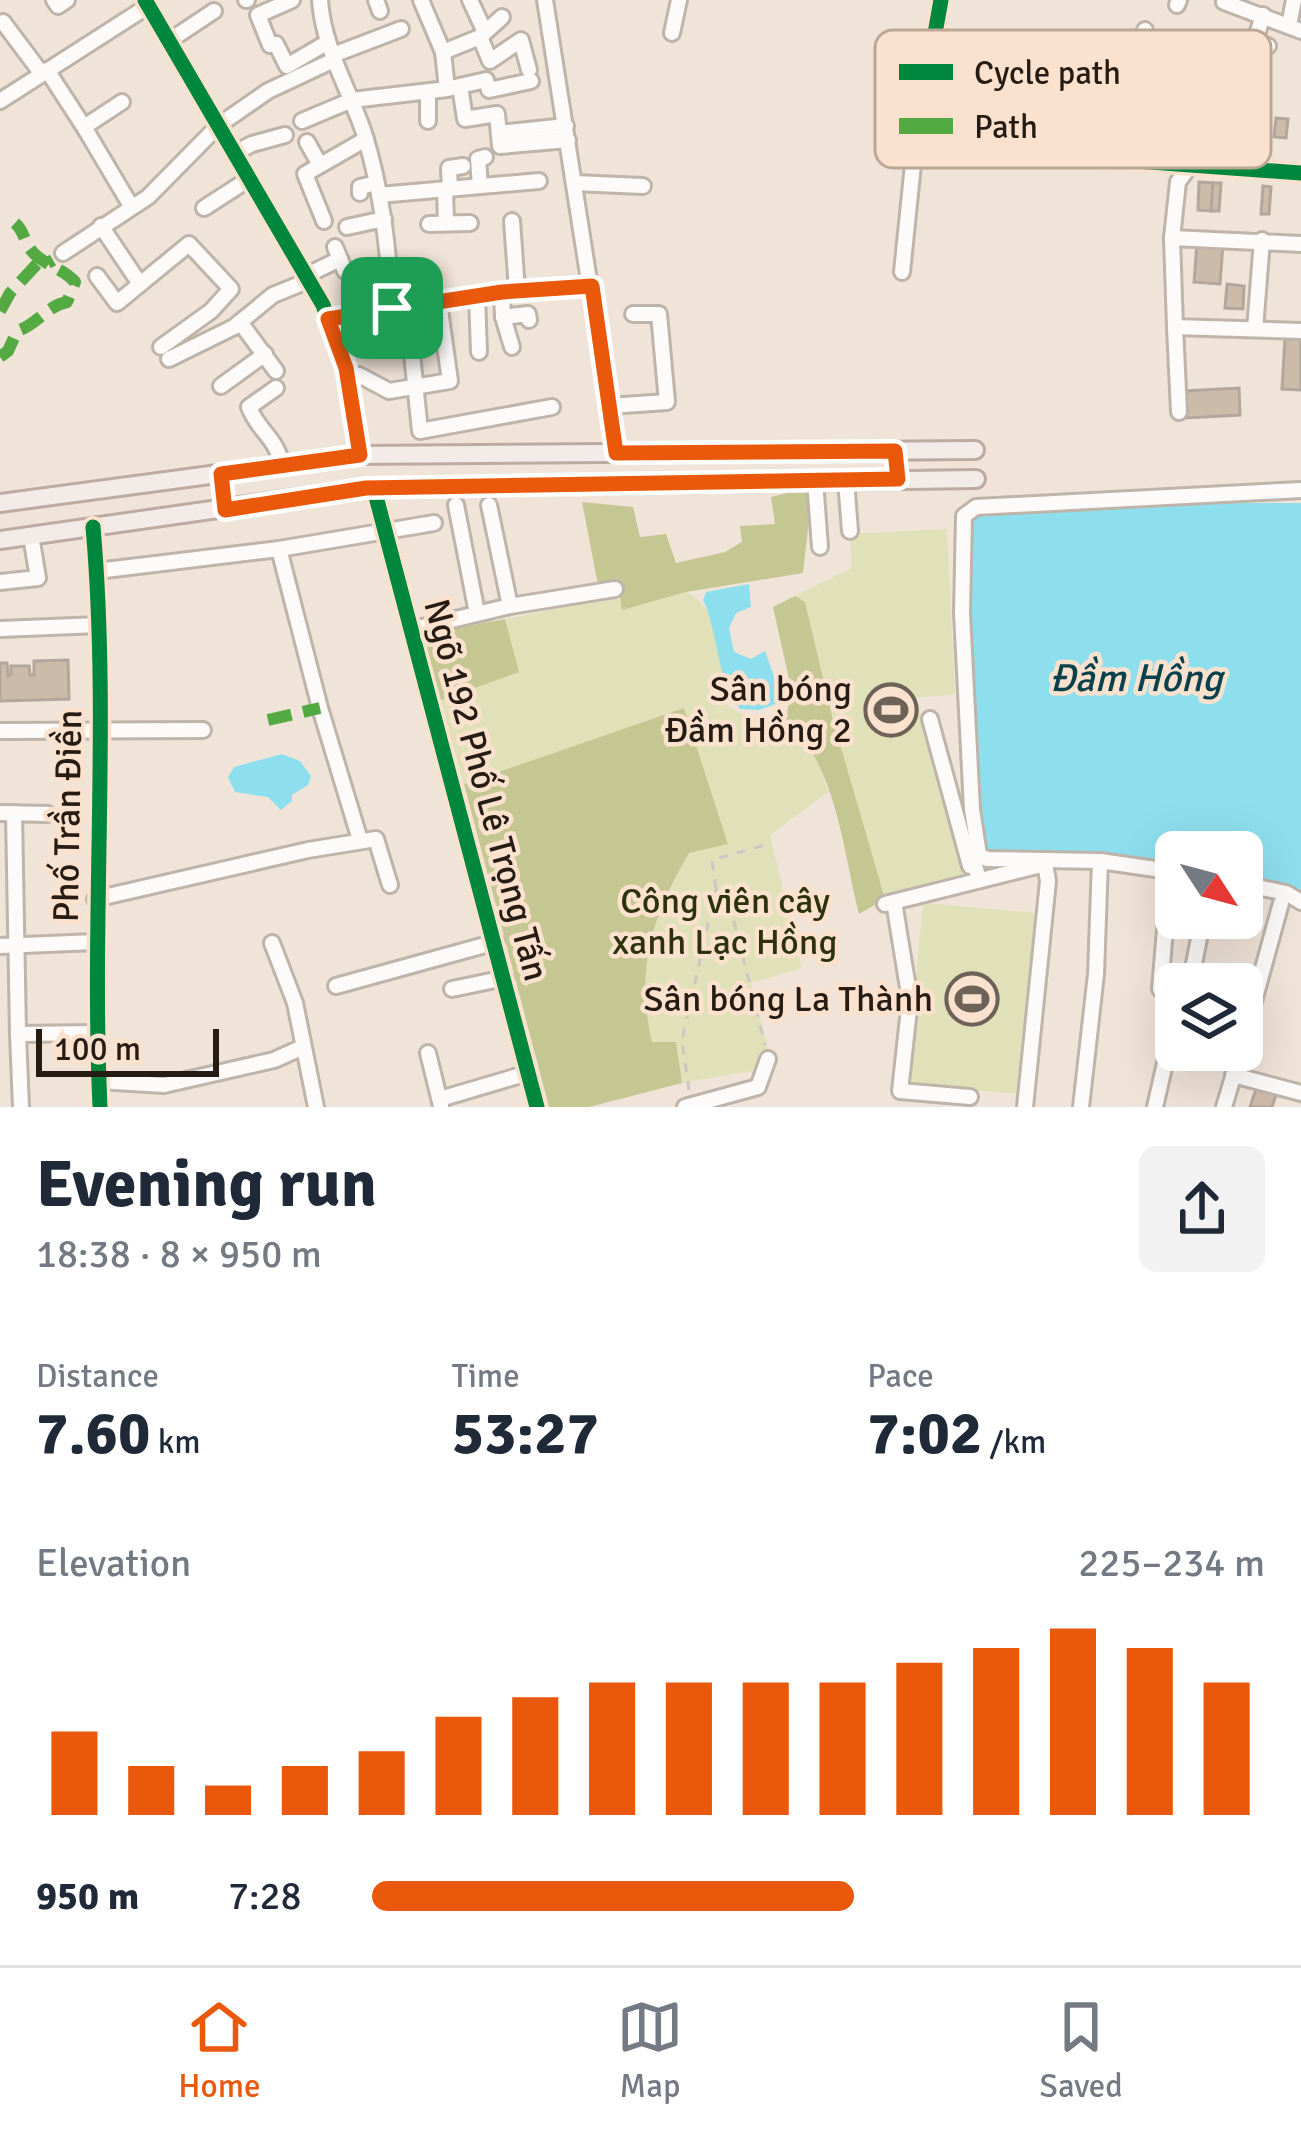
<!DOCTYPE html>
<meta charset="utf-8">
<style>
body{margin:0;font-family:Signika,sans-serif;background:#f2f2f3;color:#1f2937;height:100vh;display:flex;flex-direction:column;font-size:45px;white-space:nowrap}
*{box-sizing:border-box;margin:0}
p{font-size:39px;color:#747a83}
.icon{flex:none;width:66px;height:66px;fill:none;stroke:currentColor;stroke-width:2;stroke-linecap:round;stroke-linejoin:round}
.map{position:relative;height:1107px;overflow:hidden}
.sheet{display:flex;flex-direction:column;background:#fff;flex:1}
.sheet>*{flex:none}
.needle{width:78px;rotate:126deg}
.fabs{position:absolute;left:1155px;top:831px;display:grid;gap:24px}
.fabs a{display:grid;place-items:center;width:108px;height:108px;border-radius:18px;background:#fff;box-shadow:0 12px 48px #0002;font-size:60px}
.scale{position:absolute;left:36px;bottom:30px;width:183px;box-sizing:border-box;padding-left:12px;border:6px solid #271c13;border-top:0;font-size:33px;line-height:42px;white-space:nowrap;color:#271c13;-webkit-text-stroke:9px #fbe2ce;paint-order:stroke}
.pin{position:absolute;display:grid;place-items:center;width:102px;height:102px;color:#fff;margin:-51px;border-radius:24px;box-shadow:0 6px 18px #0006}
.round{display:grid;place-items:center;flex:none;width:126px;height:126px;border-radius:18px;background:#f2f2f3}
.summary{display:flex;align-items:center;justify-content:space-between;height:204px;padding:0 36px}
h1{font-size:66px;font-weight:800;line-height:90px}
.stats{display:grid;grid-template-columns:repeat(3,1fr);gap:18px;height:204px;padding:12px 36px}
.stats div{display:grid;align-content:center}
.stats b{font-size:60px;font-weight:800}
.stats small{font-size:33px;font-weight:400}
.stats p{font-size:33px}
.chart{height:336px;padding:24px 36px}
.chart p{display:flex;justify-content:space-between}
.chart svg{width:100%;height:216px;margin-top:12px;stroke:#ea580c;stroke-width:6}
ul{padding:0 36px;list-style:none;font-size:39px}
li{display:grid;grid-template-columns:192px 144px 1fr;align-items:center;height:90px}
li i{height:30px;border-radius:15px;background:#ea580c}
.tabs{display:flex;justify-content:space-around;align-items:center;height:168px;border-top:3px solid #e0e1e3;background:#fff;font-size:33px;color:#747a83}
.tabs a{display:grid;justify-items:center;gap:6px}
.tabs .selected{color:#ea580c}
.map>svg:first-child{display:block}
.green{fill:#e0e1b8}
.forest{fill:#c5c792}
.water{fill:#8edfee}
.building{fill:#cdbbaa;stroke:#b2a69d;stroke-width:3}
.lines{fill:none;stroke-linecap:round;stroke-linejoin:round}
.minor-casing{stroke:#bfb4aa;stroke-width:20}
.major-casing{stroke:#bdaba2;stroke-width:22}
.path{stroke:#ccc7c4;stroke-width:3;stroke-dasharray:9 9;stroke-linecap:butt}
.minor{stroke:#fdfbf9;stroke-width:14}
.major{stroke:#f3ebe7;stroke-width:16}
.quiet{stroke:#53a942;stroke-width:12;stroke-dasharray:24 12;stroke-linecap:butt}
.cycleway-casing{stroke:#fbe2ce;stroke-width:22}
.cycleway{stroke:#00873e;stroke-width:15}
.route-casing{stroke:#fff;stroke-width:24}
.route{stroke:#ea580c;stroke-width:15}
.labels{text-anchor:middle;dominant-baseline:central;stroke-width:9;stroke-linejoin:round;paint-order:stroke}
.poi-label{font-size:36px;fill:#271c13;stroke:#fbe2ce;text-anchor:end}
.street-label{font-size:36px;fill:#271c13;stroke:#fbe2ce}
.park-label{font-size:36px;fill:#2d320d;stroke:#fbe2ce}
.water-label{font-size:39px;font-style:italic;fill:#09414d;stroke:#fbe2ce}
.key{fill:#fbe2ce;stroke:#bba796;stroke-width:3}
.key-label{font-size:33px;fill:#271c13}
</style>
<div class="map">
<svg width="1301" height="1107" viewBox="0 0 1301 1107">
<rect width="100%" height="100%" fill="#f0e3d8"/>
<g class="green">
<polygon points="947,529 955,694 916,698 969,876 885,899 833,720 805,602 795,596 852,568 850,534"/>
<path d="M686,592c38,18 37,76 42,114 22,15 33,6 55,14 24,8 39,49 45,72l-58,43 32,133 -51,15 22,84 -91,16 -6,-41h-24c-17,-74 0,-124 37,-189l39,-10 -44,-134 -220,75 -25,-83 79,-29 -13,-53 113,-23 5,13z"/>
<polygon points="923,903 1037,913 1021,1094 906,1084"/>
</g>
<g class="forest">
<polygon points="787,493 812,493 803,573 686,592 622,610 617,580 598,585 582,502 633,507 640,537 666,534 676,563 725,552 742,542 740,526 775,524 771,497"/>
<path d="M795,596l10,6 28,118 52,179 -26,15c-16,-63 -22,-148 -73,-194l5,-32 -18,-81z"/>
<polygon points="505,619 519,672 439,701 426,660 428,641 439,631"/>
<path d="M684,708l44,136 -39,9c-37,64 -54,115 -37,189h24l6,41 -93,24h-40l-85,-323z"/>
</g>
<g class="water">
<polygon points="1170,503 1301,503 1301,897 1286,888 1242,877 1242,852 1176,852 1176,867 989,856 979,847 964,529 978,513"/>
<path d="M749,584l2,23 -15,6 -7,15 5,24 17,7 14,-8 18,50 -24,9 -19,-1c-24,-28 -21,-76 -37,-109l3,-8z"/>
<polygon points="282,754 300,761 311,776 308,785 292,795 292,801 281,810 268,797 235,792 228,777 234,767"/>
</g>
<g class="building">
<polygon points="1276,118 1288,119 1286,138 1274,137"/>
<polygon points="1199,182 1213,183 1211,211 1198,210"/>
<polygon points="1213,183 1221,183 1219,211 1211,211"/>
<polygon points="1263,186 1271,187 1269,214 1261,214"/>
<polygon points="1197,243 1223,244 1220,284 1194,282"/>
<polygon points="1227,284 1244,286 1243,309 1225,308"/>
<polygon points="1285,338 1301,339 1301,390 1282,389"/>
<polygon points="1239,388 1240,415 1186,418 1185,391"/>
<polygon points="68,660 69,699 0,701 0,663 7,663 8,676 11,675 11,666 29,666 30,675 34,675 34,661"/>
<polygon points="1257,1086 1277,1092 1272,1107 1250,1107"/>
</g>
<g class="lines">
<g class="minor-casing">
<g id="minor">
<polyline points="54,0 58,6 67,0"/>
<polyline points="145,0 323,305 348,376 360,455"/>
<polyline points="246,0 247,0"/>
<path d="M320,0c3,47 29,89 44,133 18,57 24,115 28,175"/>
<polyline points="376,0 380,11"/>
<polyline points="421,0 443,52 447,89"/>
<polyline points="470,0 484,30"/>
<polyline points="545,0 616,453"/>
<polyline points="1224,2 1301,31"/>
<polyline points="1177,5 1179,0"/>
<polyline points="1263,15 1255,41 1268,46"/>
<polyline points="3,22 42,74"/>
<polyline points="1289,26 1294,0"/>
<polyline points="1145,30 1135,124 1148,132 1146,163"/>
<polyline points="672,33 679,0"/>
<polyline points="480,37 490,61 521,40 529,70"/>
<polyline points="169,41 214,11"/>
<polyline points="276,44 287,66 328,42"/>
<polyline points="270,45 258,15 292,0"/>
<polyline points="443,52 480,37 502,17"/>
<polyline points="333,55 401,29"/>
<polyline points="1141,64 1172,67"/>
<polyline points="47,70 84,127 122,102"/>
<polyline points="1204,75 1189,167 1178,182 1172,238 1175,327 1301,331"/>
<polyline points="460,86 465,119 497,114 500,146 568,140"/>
<polyline points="428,92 428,121"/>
<polyline points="0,101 148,6"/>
<polyline points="302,121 352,100 447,89 486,80 489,90 531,81"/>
<polyline points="84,127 131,206"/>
<polyline points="499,133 566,126"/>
<polyline points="307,142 320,165"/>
<polyline points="915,145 1301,173"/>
<polyline points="235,153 252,144 285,135"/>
<polyline points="574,183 643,186"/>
<polyline points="480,186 478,159 485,157"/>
<polyline points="450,188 449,168 463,166"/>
<polyline points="445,189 446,223"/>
<polyline points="360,193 360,187 376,183"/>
<polyline points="379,195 539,181"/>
<polyline points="204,208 249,179"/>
<polyline points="324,221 305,174 366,139"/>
<polyline points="512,221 517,290"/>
<polyline points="429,224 470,223"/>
<polyline points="101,226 140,284"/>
<polyline points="347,227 384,219"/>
<polyline points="1172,238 1301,244"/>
<polyline points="335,247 345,271"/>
<polyline points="63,253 148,197 219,125 268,91 334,60"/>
<polyline points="902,272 915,145 941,0"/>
<polyline points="307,275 340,259"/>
<polyline points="97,276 117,303 189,244 231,289 211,311 161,347"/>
<polyline points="502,292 503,317 512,347"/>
<polyline points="477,296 479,352"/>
<polyline points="503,317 528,314 529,320"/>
<polyline points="328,319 502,292 592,286"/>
<polyline points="240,322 276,371"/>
<polyline points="1175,327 1179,412"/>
<polyline points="1255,329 1262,240"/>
<polyline points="410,335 420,431 552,407"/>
<polyline points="169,359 234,327 273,295 310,280"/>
<polyline points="348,376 359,375 389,391 450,381 439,303"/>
<polyline points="221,386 265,354"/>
<path d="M276,388l-27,19c9,24 27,30 33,58"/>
<polyline points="609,406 667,402 659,314 633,314"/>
<polyline points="846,480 850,531"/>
<polyline points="815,481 820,547"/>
<polyline points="374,489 537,1107"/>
<polyline points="456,505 477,613"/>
<polyline points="489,505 510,606"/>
<path d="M93,527c17,193 -2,387 7,580"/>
<polyline points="279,549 320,708 360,840"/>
<polyline points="97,571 279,549 434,523"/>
<polyline points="0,582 38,578 31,536"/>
<polyline points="0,629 99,625"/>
<polyline points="414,629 510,606 615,589"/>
<polyline points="930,719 970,866 975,865 979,880"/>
<polyline points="0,731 203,730"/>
<polyline points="0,813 48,814"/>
<polyline points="14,813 18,1034 98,1033"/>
<polyline points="1176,872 1100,861 987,859 979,855 972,809 962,613 964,516 976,507 1301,490"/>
<polyline points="1169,882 1160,989 1176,992"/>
<polyline points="1242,884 1286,893 1301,902"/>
<polyline points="95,899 308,850 376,839 390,885"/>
<polyline points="894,902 910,1000 900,1091 970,1097"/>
<polyline points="885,904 1045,864 1048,881 1025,1107"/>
<polyline points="272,943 295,1003 316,1107"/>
<polyline points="0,946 95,942"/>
<polyline points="1190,984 1203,918"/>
<polyline points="336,986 496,942"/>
<polyline points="452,989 505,978"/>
<polyline points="18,1034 21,1107"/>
<polyline points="1242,1045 1281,903"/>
<polyline points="428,1053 441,1106"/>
<polyline points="1233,1075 1301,1093"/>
<polyline points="99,1081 164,1085 274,1060 303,1047"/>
<polyline points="440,1099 528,1073"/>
<polyline points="685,1107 758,1087 768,1059"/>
<polyline points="1081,1107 1096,974 1100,861"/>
<polyline points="1155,1107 1176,1015"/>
<polyline points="1224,1107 1241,1050"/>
</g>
</g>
<g class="major-casing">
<g id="major">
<polyline points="221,474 225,510"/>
<polyline points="0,503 360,455 975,450"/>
<polyline points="0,540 366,488 976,479"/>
</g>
</g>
<g class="path">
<polyline points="725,886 765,1045"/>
<polyline points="716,888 712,860 765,845"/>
<polyline points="689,1090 682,1040 716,889 725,886"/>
</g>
<use href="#minor" class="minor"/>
<use href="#major" class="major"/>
<g class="quiet">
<polyline points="0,311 10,293 37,264 43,266 53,260"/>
<path d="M0,357l8,-6 9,-20c20,-6 29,-25 50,-29l8,-20c-12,-14 -34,-18 -44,-32 -8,-10 -6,-18 -16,-27"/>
<polyline points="268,720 320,708"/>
</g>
<g class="cycleway-casing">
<g id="cycleway">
<polyline points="145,0 323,305 348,376 360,455"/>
<polyline points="941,0 915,145 1301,173"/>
<polyline points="374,489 537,1107"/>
<path d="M93,527c17,193 -2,387 7,580"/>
</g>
</g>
<use href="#cycleway" class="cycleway"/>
</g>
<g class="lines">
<g class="route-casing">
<polygon id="route" points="592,286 616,453 895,451 898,479 366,488 225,510 221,474 360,455 346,368 328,319 502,292"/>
</g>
<use href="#route" class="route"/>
</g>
<defs>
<g id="stadium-ring" transform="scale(2.7)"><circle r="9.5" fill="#fbe2ce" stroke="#6d6258" stroke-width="1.5"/><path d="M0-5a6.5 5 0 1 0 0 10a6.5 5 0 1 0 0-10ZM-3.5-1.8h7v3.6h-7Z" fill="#6d6258"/></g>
</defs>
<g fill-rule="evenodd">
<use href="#stadium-ring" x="891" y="710"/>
<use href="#stadium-ring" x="972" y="999"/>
</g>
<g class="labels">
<g class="poi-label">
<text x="852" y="689">Sân bóng<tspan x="852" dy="41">Đầm Hồng 2</tspan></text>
<text x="933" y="999">Sân bóng La Thành</text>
</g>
<g class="street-label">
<text transform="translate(486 790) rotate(75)">Ngõ 192 Phố Lê Trọng Tấn</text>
<text transform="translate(68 816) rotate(-89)">Phố Trần Điền</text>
</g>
<g class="park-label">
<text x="725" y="901">Công viên cây<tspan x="725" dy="41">xanh Lạc Hồng</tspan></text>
</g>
<g class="water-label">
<text x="1136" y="678">Đầm Hồng</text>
</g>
</g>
<rect x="875" y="30" width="396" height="138" rx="18" class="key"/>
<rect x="899" y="64" width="54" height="16" fill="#00873e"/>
<rect x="899" y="118" width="54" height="16" fill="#53a942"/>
<g class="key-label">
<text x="974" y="84">Cycle path</text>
<text x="974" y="138">Path</text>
</g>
</svg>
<div class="fabs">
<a><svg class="needle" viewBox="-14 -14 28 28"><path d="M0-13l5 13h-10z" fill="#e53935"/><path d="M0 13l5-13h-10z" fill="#747a83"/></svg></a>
<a><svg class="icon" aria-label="layers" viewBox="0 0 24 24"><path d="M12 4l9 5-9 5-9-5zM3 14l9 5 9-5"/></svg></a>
</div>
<div class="scale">100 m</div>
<div class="pin" style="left:392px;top:308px;background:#1e9e55"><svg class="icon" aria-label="arrive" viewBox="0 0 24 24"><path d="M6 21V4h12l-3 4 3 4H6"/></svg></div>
</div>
<section class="sheet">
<div class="summary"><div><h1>Evening run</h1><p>18:38 · 8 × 950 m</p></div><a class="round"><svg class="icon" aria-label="share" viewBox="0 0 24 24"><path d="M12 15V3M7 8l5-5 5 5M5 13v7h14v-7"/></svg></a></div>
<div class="stats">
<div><p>Distance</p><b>7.60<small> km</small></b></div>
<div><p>Time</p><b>53:27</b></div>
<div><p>Pace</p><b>7:02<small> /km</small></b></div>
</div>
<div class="chart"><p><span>Elevation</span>225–234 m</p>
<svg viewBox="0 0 160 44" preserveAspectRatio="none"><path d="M5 44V27M15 44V34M25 44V38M35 44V34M45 44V31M55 44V24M65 44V20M75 44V17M85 44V17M95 44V17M105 44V17M115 44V13M125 44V10M135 44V6M145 44V10M155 44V17"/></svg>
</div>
<ul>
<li><b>950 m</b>7:28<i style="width:54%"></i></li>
</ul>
</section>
<nav class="tabs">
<a class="selected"><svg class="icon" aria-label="home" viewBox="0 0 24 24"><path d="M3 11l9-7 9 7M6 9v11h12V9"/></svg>Home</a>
<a><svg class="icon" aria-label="map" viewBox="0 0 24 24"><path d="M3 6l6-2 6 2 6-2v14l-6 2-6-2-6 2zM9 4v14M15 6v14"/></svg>Map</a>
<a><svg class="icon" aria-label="saved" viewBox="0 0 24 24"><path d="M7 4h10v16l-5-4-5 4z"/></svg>Saved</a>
</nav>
